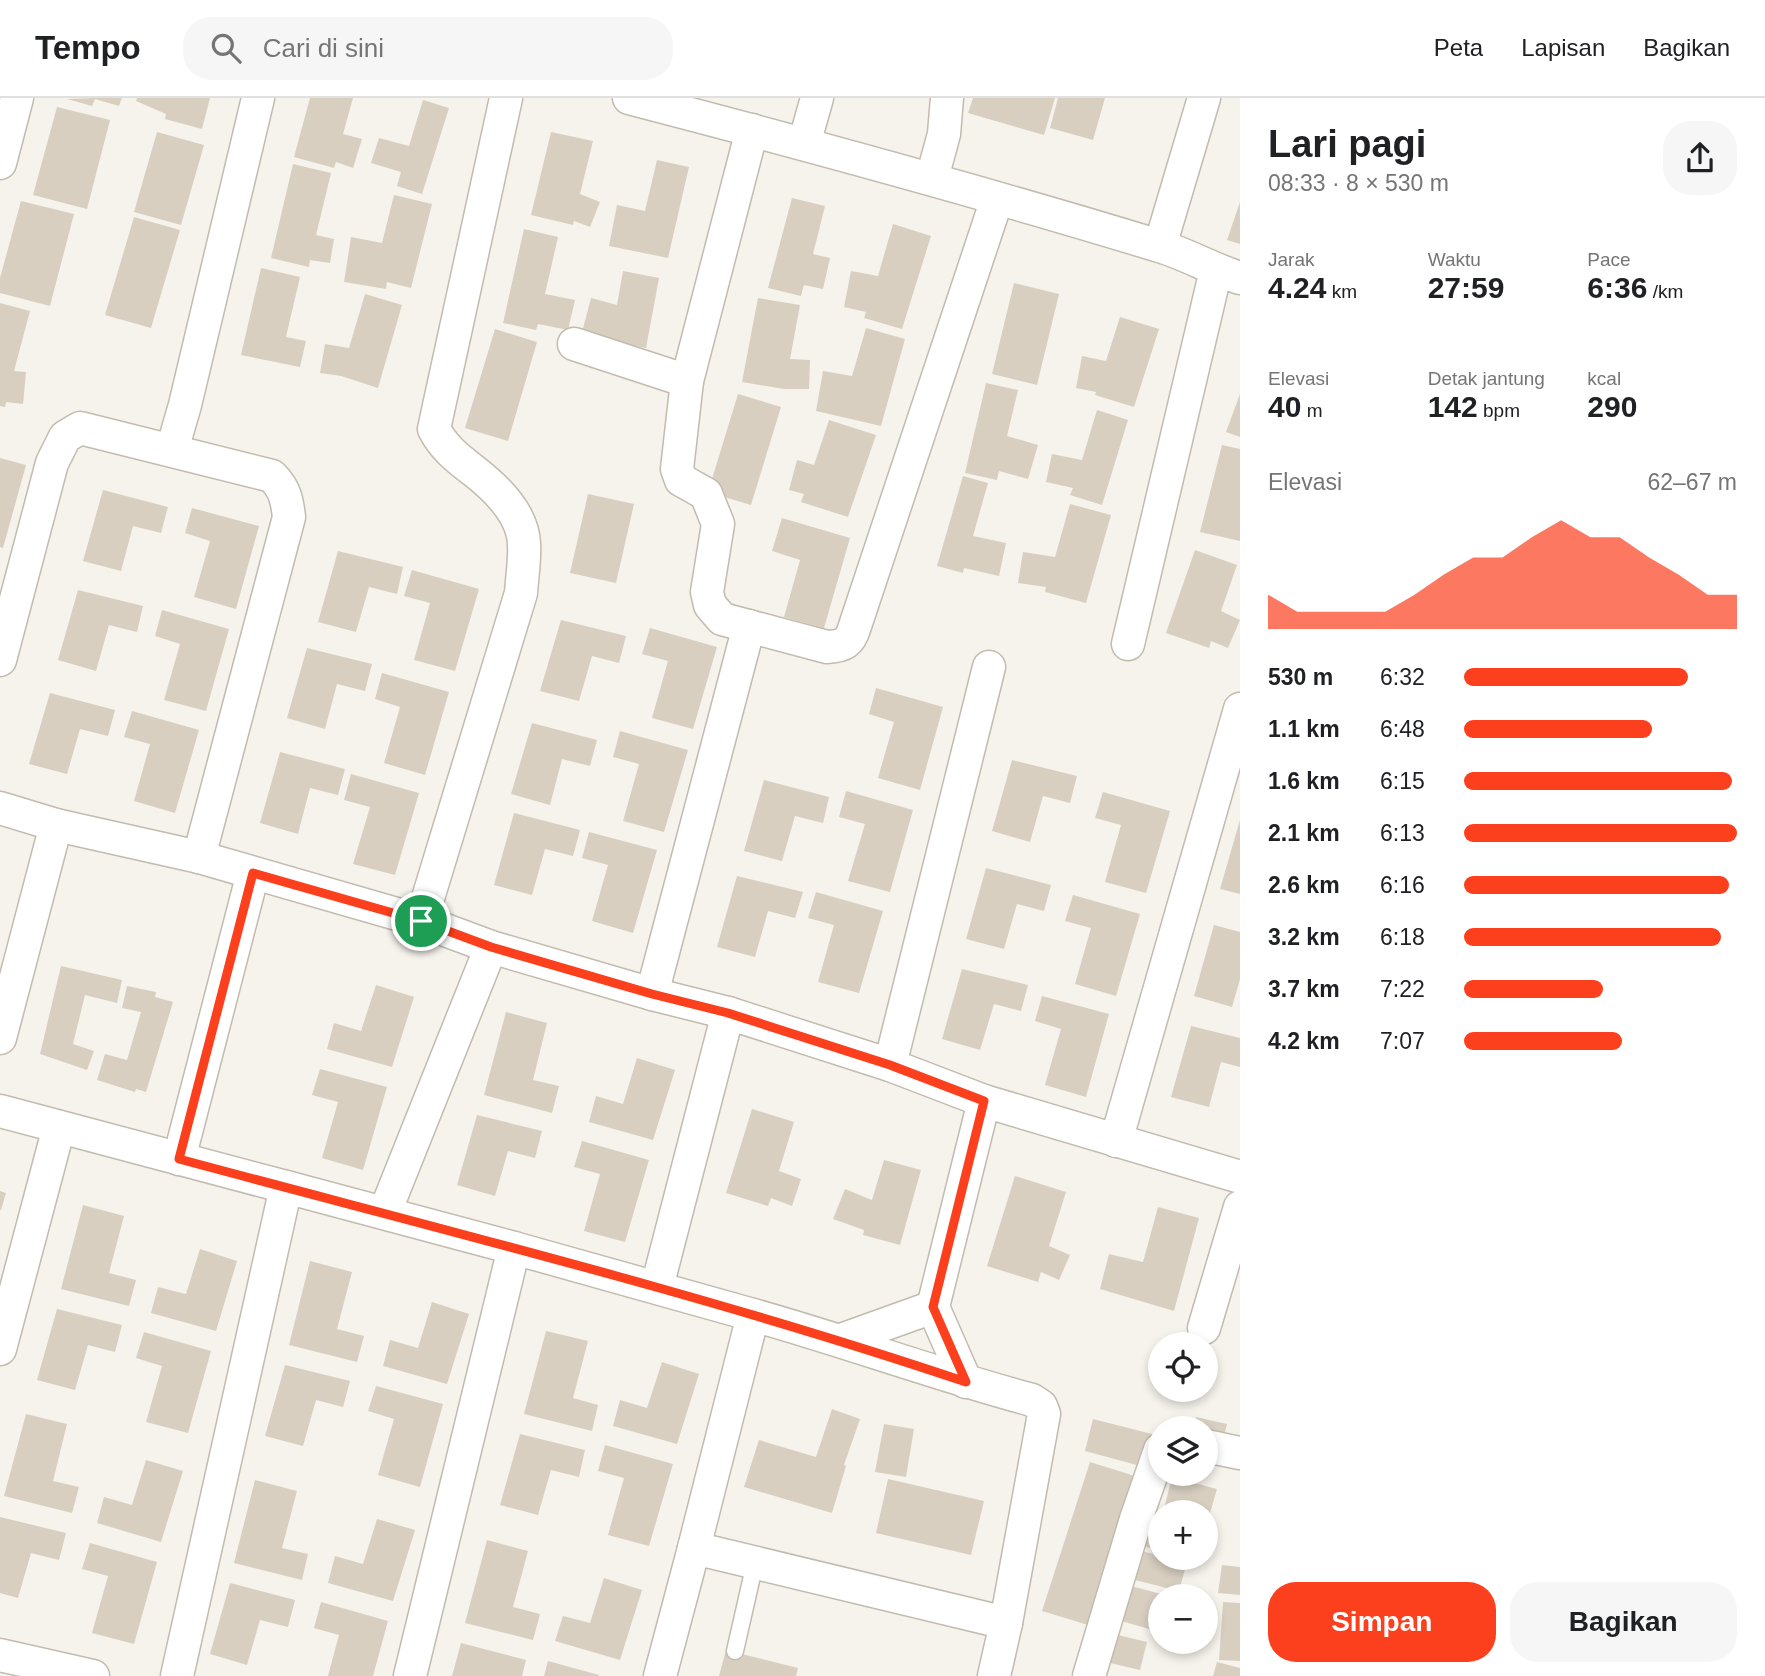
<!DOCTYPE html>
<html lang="id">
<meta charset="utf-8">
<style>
body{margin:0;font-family:Helvetica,sans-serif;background:#f6f6f6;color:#202124;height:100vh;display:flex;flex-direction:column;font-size:26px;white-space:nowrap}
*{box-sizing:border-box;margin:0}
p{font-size:23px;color:#757577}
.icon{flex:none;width:38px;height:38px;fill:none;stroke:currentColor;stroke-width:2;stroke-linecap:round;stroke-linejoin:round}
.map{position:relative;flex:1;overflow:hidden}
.side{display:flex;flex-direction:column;background:#fff;width:525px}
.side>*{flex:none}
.tools{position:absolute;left:1148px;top:1234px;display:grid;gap:14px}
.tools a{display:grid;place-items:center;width:70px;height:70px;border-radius:50%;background:#fff;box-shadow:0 4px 10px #0003;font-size:35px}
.pin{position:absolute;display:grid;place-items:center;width:60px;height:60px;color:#fff;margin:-30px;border:4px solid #fff;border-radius:50%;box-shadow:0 2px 7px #0007}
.round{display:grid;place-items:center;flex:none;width:74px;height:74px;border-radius:28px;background:#f6f6f6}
.summary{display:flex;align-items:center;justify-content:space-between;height:119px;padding:0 28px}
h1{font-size:38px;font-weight:800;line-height:52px}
.metrics{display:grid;grid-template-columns:repeat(3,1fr);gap:10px;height:119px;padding:7px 28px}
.metrics div{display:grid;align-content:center}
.metrics b{font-size:30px;font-weight:800}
.metrics small{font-size:19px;font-weight:400}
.metrics p{font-size:19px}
.chart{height:196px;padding:14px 28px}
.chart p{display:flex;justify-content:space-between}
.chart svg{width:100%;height:126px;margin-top:7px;fill:#fc3f1d;opacity:.7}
.button{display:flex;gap:14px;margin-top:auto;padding:14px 28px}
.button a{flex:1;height:80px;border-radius:28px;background:#fc3f1d;color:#fff;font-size:28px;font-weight:800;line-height:80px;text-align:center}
.button a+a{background:#f6f6f6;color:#202124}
ul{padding:0 28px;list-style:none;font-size:23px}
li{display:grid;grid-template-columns:112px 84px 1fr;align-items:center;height:52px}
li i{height:18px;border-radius:9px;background:#fc3f1d}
header{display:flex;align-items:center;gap:42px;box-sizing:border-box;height:98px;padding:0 35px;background:#fff;border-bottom:2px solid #e0e0e0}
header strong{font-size:33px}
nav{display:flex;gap:38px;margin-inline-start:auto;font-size:24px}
.search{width:490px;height:63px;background:#f6f6f6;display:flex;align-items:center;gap:18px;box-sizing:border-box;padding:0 24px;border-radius:28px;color:#757577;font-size:26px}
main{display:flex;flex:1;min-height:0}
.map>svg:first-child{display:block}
.building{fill:#d8cfc1}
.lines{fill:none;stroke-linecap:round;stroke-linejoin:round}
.service-casing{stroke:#c2bbae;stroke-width:19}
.minor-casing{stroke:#c2bbae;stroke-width:35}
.service{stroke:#fff;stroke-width:16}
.minor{stroke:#fff;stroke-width:32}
.route-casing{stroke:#fff;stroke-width:14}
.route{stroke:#fc3f1d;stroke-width:9}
</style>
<header>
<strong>Tempo</strong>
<div class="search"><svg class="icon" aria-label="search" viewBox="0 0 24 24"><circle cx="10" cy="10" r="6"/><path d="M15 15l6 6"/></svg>Cari di sini</div>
<nav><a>Peta</a><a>Lapisan</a><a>Bagikan</a></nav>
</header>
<main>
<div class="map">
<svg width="1240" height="1578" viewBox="0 0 1240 1578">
<rect width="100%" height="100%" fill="#f6f3ec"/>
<g class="building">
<polygon points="93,0 122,0 119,8 95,1 92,8 67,1"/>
<polygon points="137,0 210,0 202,31 165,21 166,16 136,3"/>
<polygon points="310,0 353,0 343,36 362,41 353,70 336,64 334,70 294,59"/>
<polygon points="973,0 1055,0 1044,37 968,15"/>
<polygon points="1058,0 1105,0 1093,42 1050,30"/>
<polygon points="423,2 449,10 422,96 397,88 401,74 371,65 379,40 409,48"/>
<polygon points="57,9 110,22 87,111 33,97"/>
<polygon points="157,34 204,47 181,127 134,114"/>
<polygon points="551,34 593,43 580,96 600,104 590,129 574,123 573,127 531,117"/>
<polygon points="657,62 689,69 668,160 609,148 617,107 645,113"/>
<polygon points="293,66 331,75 316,137 334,141 330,165 310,162 309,169 271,160"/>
<polygon points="394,97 432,106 411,190 387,184 386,191 344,184 351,139 382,145"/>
<polygon points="792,100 825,108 813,156 830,160 823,191 804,187 801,198 768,190"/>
<polygon points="21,103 74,116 50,208 0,195 0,180"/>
<polygon points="1240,104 1240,146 1227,142"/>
<polygon points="134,119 180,132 151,230 105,217"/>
<polygon points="893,126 931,138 902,231 864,220 866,214 844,209 851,173 878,178"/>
<polygon points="524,131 558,139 545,196 575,202 568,232 538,226 536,232 503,225"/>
<polygon points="261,170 300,179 286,239 306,243 300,269 241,257"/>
<polygon points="623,173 659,180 646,250 610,243 582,234 591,200 617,207"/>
<polygon points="1014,185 1059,196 1037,287 992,276"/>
<polygon points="365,196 402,207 378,290 341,278 320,275 325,246 349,250"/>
<polygon points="758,200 800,207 790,261 810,262 809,291 784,291 742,284"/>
<polygon points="0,205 30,213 14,273 26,274 23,306 6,304 5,309 0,308"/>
<polygon points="1120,219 1159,231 1134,309 1095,297 1096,294 1076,290 1082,258 1106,263"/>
<polygon points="866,230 905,241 881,328 816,313 823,273 852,278"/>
<polygon points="495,231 537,244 508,343 465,330"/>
<polygon points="986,285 1018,292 1007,338 1038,347 1028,381 999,373 997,382 965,375"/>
<polygon points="738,296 781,309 751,407 708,394"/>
<polygon points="1240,296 1240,339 1226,334"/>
<polygon points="1097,312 1128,322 1102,407 1070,397 1073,390 1046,384 1052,356 1082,362"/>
<polygon points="829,322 876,337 848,419 801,404 804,396 789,392 797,362 814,367"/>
<polygon points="1222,347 1240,351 1240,443 1200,434"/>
<polygon points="0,360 26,367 3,450 0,449"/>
<polygon points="963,378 988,385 973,438 1006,445 999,478 964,470 963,475 937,468"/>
<polygon points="103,392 168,409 161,435 133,428 121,473 83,463"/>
<polygon points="588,396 634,406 616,485 570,475"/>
<polygon points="1070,406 1111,417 1086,505 1045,494 1046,489 1018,485 1023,454 1055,459"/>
<polygon points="192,410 259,428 236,511 194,499 210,443 185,435"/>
<polygon points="782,420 850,440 824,530 784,519 800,462 772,453"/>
<polygon points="1195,452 1237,467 1221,513 1240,522 1228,550 1211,543 1209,550 1166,535"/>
<polygon points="338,453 403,469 397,496 369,489 356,534 318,524"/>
<polygon points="412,472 479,491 455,573 414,562 430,505 404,498"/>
<polygon points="78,492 143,508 137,534 109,527 96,573 58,562"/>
<polygon points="162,512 229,531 206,613 164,602 180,546 155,538"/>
<polygon points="561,522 626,538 619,565 592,558 579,603 540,593"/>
<polygon points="650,530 717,549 693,631 652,620 668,563 642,556"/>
<polygon points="307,550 372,566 365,593 337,586 325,631 287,620"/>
<polygon points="382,575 449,594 425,677 384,665 400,609 375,601"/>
<polygon points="876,590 943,609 920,692 878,680 894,624 869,616"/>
<polygon points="50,595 115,612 108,638 80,631 67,676 29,666"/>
<polygon points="132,613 199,632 175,715 134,703 150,646 124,639"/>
<polygon points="532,625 597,642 590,668 562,661 550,707 511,696"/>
<polygon points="620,633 688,652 664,734 623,723 639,666 613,659"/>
<polygon points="280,654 345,671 338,697 310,690 298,736 260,725"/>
<polygon points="1012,662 1077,678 1070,705 1043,698 1030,744 992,733"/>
<polygon points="351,676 419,695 395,777 353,766 370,709 344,702"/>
<polygon points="764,682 829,699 823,725 795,718 782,763 744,753"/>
<polygon points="846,693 913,712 890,794 848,783 865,726 839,719"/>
<polygon points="1103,694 1170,713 1146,795 1105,784 1121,727 1095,720"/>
<polygon points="514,715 580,732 573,758 545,751 532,797 494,787"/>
<polygon points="1240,722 1240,796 1220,791"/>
<polygon points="589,734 657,752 633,835 592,823 608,767 582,760"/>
<polygon points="986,770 1051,787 1044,813 1017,806 1004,851 966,841"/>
<polygon points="737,778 803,794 795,820 768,813 755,859 717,849"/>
<polygon points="816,794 883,813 859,895 818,884 834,827 808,820"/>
<polygon points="1073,797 1140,816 1116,898 1075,886 1091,830 1065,823"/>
<polygon points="1214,827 1240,834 1240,881 1232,909 1194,898"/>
<polygon points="61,868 122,882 117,905 85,897 73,946 94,953 87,972 40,956"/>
<polygon points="962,871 1028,887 1021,913 994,906 980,952 942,941"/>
<polygon points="376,887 414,899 392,969 327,951 334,925 361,933"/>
<polygon points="127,888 156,894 155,899 173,904 146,994 136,991 135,994 97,982 105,956 127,962 141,914 122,910"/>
<polygon points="1042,898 1109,916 1086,999 1045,987 1061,931 1035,923"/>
<polygon points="506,914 547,925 533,982 559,988 552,1015 484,997"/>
<polygon points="1191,928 1240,940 1240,969 1221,964 1209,1009 1171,999"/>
<polygon points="637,960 675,972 653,1042 589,1024 596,998 623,1006"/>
<polygon points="320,971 387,989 363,1072 322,1060 338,1004 312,997"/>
<polygon points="752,1011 794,1024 779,1073 801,1081 792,1108 771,1100 768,1108 726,1095"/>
<polygon points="477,1017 542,1033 535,1060 508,1053 495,1098 457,1087"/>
<polygon points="582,1043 649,1062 625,1144 584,1133 600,1076 574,1069"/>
<polygon points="884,1062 921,1072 900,1147 863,1137 864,1132 833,1121 845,1091 872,1102"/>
<polygon points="1015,1078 1066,1094 1049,1148 1070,1157 1059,1182 1041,1174 1038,1184 987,1168"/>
<polygon points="0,1093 6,1095 1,1112 0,1112"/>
<polygon points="83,1107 124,1118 109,1175 136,1182 129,1208 61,1191"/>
<polygon points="1158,1109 1199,1120 1174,1213 1100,1191 1109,1156 1143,1164"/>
<polygon points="200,1151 237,1163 216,1233 151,1215 158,1189 186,1196"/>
<polygon points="310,1163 352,1174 337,1231 364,1238 357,1264 289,1247"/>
<polygon points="432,1204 469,1216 447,1286 383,1268 390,1242 418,1250"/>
<polygon points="57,1211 122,1227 115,1254 88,1247 75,1292 37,1282"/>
<polygon points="546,1233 588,1243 573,1300 598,1307 592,1333 524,1316"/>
<polygon points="144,1234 211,1253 188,1335 146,1324 162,1268 136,1260"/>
<polygon points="662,1264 699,1276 677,1346 613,1328 620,1302 647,1310"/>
<polygon points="285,1267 350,1283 343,1309 316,1302 303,1348 265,1338"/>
<polygon points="376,1288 443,1306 420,1389 378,1377 394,1321 368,1313"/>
<polygon points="832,1311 860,1321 844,1367 846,1368 832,1415 744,1389 759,1342 816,1359"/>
<polygon points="26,1316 67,1326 53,1383 79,1389 72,1415 4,1398"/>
<polygon points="1196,1319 1227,1326 1221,1350 1206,1346 1206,1330 1194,1330"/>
<polygon points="1093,1321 1152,1336 1144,1369 1085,1353"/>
<polygon points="884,1326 914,1331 906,1379 875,1374"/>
<polygon points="520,1336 585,1352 579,1379 551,1372 538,1417 500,1407"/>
<polygon points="605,1347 673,1366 649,1448 608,1437 624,1380 598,1373"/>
<polygon points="146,1362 183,1373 161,1444 97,1425 104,1399 132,1407"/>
<polygon points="1090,1364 1135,1378 1088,1527 1042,1513"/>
<polygon points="1172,1379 1217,1391 1208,1422 1206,1422 1206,1414 1176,1414 1164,1411"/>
<polygon points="888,1381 984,1403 971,1457 876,1435"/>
<polygon points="255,1382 297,1393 282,1450 308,1456 302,1482 234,1465"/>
<polygon points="1148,1415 1160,1419 1160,1453 1139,1447"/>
<polygon points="0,1419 66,1435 59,1462 31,1455 18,1500 0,1495"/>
<polygon points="377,1421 415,1432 393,1503 328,1485 335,1458 363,1466"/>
<polygon points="487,1442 528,1453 513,1509 540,1516 533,1542 465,1525"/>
<polygon points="90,1445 157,1464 134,1546 92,1535 108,1478 82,1471"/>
<polygon points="1142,1453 1160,1458 1160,1460 1187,1464 1179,1493 1135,1482"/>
<polygon points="1222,1467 1240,1469 1240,1497 1218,1495"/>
<polygon points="604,1480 642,1492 620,1562 555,1543 563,1518 590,1525"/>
<polygon points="230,1485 295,1502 288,1529 260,1522 247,1567 210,1556"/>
<polygon points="1131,1488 1165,1497 1160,1498 1160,1534 1121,1523"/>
<polygon points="321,1504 388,1523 373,1578 328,1578 339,1537 314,1530"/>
<polygon points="1223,1504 1240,1505 1240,1563 1219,1562"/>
<polygon points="1118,1537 1147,1544 1140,1572 1110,1565"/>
<polygon points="461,1545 526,1562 522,1578 452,1578"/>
<polygon points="726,1552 798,1570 796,1578 719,1578"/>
<polygon points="548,1563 599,1577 599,1578 544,1578"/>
<polygon points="1217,1564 1240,1570 1240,1578 1213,1578"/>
</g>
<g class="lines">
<g class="service-casing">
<polyline id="service" points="735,1553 755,1465"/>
</g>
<g class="minor-casing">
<g id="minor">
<path d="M629,0c177,46 353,94 527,147 29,8 55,24 84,33"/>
<polyline points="804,46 817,0"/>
<polyline points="0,65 17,0"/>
<polyline points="932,80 944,36 947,0"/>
<polyline points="1160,148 1204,0"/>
<polyline points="574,246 687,283 752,32"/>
<path d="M687,283l-10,88 4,11 25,14 12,30 -11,68 3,13 12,14 105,28c17,-1 23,-4 28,-21l142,-427"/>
<polyline points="172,352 185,307 258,0"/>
<polyline points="1128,546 1216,172"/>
<path d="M0,562l52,-197 13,-26 15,-9 192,48c13,13 15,24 17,41l-90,340"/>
<polyline points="0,710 56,727 199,759 421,823 491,849 652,896 728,915 890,967 984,1003"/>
<path d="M421,823l100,-328c1,-16 4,-33 3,-49 -1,-30 -27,-55 -50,-73 -17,-13 -30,-23 -40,-42l72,-331"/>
<polyline points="652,896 749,528"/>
<polyline points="0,940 56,727"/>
<polyline points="890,967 989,569"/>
<polyline points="0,1013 286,1089"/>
<polyline points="1116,1043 1240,611"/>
<polyline points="179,1061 253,775"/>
<polyline points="385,1114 491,849"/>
<polyline points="657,1189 728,915"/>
<polyline points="1204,1230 1240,1109"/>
<polyline points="841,1242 933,1209"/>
<polyline points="0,1251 59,1029"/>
<polyline points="966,1284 933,1209 984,1003 1240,1079"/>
<polyline points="1206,1348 1240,1355"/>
<path d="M694,1450l59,-233c93,26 185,60 279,85l9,6 3,8 -38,209"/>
<polyline points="0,1557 93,1578"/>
<polyline points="177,1578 286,1089 514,1150"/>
<polyline points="410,1578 514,1150 753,1217"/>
<polyline points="660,1578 694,1450 1006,1525 994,1578"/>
<polyline points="1089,1578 1136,1421 1160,1352"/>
</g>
</g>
<use href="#service" class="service"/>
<use href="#minor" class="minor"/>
</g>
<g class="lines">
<g class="route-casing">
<path id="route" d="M253,775l168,48 70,26 161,47 76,19 162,52 94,36 -51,206 33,75c-258,-87 -523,-152 -787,-223z"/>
</g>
<use href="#route" class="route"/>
</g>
</svg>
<div class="tools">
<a><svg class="icon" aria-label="locate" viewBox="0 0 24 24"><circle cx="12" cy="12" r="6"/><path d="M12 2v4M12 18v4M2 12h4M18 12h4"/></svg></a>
<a><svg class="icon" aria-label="layers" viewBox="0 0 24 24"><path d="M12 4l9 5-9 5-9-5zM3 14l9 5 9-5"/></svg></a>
<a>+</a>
<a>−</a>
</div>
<div class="pin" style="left:421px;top:823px;background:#1e9e55"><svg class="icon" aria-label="arrive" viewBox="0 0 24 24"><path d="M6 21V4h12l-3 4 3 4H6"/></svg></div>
</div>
<section class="side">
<div class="summary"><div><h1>Lari pagi</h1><p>08:33 · 8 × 530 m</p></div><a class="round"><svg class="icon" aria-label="share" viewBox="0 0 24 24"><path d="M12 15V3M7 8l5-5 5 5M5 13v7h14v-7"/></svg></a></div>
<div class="metrics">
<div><p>Jarak</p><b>4.24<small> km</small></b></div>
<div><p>Waktu</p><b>27:59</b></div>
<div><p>Pace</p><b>6:36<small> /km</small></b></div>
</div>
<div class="metrics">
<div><p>Elevasi</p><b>40<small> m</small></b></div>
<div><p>Detak jantung</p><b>142<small> bpm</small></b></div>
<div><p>kcal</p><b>290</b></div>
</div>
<div class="chart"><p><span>Elevasi</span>62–67 m</p>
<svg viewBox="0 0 160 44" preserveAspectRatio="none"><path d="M0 44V32L10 38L20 38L30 38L40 38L50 32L60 25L70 19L80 19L90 12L100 6L110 12L120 12L130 19L140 25L150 32L160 32V44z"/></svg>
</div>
<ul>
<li><b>530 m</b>6:32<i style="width:82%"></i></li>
<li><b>1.1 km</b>6:48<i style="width:69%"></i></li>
<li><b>1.6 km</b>6:15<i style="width:98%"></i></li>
<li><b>2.1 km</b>6:13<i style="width:100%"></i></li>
<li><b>2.6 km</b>6:16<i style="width:97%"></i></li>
<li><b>3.2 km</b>6:18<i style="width:94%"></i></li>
<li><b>3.7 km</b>7:22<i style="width:51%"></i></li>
<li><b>4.2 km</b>7:07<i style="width:58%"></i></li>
</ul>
<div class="button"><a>Simpan</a><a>Bagikan</a></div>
</section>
</main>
